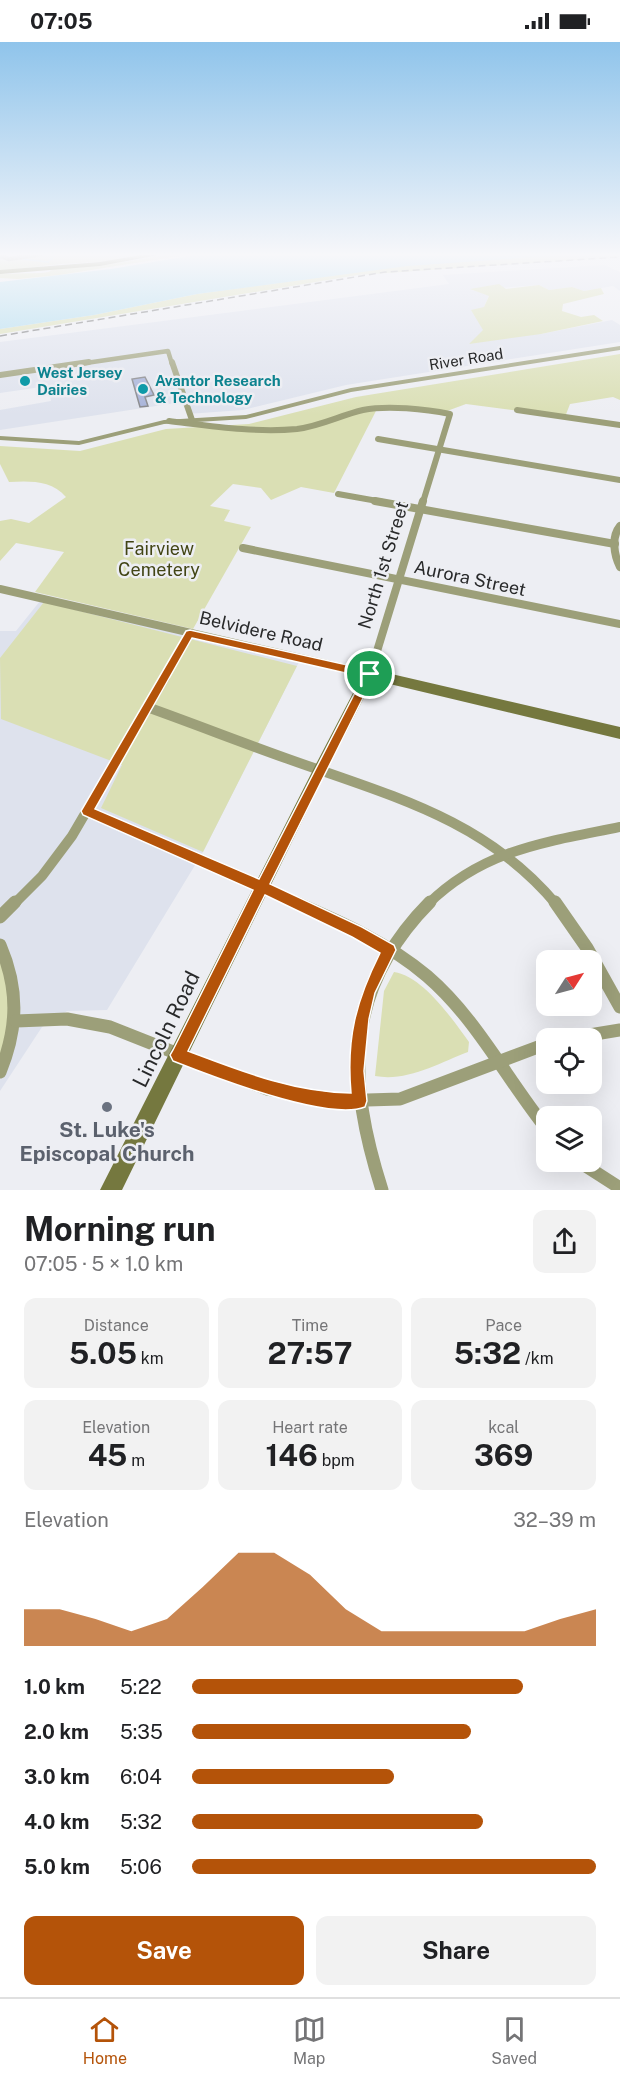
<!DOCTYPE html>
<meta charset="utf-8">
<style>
body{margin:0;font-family:"Public Sans",sans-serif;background:#f2f2f2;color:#202124;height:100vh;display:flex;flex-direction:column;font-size:22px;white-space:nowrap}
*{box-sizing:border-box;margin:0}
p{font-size:20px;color:#757577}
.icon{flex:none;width:33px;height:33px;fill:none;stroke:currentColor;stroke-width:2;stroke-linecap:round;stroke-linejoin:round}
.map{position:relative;height:1148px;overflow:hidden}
.side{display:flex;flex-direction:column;background:#fff;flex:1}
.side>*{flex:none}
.needle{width:39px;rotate:54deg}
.buttons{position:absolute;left:536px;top:908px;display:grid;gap:12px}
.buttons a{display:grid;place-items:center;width:66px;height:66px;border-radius:12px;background:#fff;box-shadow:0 6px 24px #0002;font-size:30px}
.pin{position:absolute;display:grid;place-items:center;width:51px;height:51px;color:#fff;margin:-26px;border:3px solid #fff;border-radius:50%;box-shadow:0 2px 6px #0007}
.round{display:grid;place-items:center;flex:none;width:63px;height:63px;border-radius:12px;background:#f2f2f2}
.summary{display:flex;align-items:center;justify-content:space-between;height:102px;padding:0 24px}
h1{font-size:33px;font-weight:700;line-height:45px}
.stats{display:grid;grid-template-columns:repeat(3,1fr);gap:9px;height:102px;padding:6px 24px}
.stats div{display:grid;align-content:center;border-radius:12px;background:#f2f2f2;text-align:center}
.stats b{font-size:30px;font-weight:700}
.stats small{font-size:16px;font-weight:400}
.stats p{font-size:16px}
.chart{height:168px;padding:12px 24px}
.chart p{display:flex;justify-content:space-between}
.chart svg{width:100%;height:108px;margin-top:6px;fill:#b45309;opacity:.7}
.action{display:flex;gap:12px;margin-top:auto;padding:12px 24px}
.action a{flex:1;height:69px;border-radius:12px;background:#b45309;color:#fff;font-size:24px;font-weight:700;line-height:69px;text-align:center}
.action a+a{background:#f2f2f2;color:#202124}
ul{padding:0 24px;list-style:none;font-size:20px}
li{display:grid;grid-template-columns:96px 72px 1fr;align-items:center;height:45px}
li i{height:15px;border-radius:8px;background:#b45309}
.status{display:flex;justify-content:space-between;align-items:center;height:42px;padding:0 30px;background:#fff;direction:ltr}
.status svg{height:16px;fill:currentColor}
.tab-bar{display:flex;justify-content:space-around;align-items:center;height:84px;border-top:2px solid #e0e0e0;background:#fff;font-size:16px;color:#757577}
.tab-bar a{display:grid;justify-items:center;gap:3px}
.tab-bar .selected{color:#b45309}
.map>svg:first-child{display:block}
.built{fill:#dee2ed}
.green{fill:#dadfb4}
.water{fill:#abdbef}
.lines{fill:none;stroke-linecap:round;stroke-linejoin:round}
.stream{stroke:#abdbef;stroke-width:1.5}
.building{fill:#a6b2d8;stroke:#85868a;stroke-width:1.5}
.minor-far4{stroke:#9c9f79;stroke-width:4.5}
.minor-far3{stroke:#9c9f79;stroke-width:6}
.minor-far2{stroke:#9c9f79;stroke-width:8}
.minor-far1{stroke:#9c9f79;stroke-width:10}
.minor{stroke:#9c9f79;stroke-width:13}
.tertiary{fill:#9c9f79;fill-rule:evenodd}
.secondary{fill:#75783f;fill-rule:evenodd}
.rail{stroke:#757678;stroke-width:1.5;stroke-dasharray:7 4;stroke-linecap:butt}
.route{fill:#b45309;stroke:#fff;stroke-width:1.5;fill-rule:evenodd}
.culture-dot{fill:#0f9aa8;stroke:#edeef3;stroke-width:2}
.worship-dot{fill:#6b7280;stroke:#edeef3;stroke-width:2}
.labels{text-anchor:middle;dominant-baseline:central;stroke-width:5;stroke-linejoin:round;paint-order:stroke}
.far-street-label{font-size:15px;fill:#28292a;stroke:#edeef3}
.far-culture-label{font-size:15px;font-weight:bold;fill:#0d838f;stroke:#edeef3;text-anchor:start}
.park-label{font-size:18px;fill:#424515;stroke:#edeef3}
.street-label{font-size:18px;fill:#28292a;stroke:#edeef3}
.near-street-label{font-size:21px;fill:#28292a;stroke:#edeef3}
.near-worship-label{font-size:21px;font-weight:bold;fill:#5b616d;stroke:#edeef3}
</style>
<div class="status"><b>07:05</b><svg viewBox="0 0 49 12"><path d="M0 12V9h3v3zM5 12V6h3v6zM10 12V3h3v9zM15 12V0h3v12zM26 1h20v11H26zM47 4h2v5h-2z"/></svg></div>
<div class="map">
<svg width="620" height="1148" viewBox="0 0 620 1148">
<rect width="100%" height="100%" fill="#edeef3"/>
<g class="built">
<polygon points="604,223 620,230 620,249 613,244 584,249 572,245 549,248 539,243 472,248 489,253 484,265 541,292 612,278 620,283 620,300 346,343 243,368 187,372 182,360 0,388 0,368 51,359 48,344 0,351 0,300 449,242 443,233"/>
<polygon points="40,559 299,620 203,810 107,968 67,969 42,985 0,1049 0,589 16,589"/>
</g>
<g class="green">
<polygon points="49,212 155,212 130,218 61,222 0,229 0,217 7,219"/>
<polygon points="172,212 192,212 59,233 18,237 0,236 0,232 42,231 49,230 52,227 99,224"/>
<polygon points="572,212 620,212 620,215 358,233 0,292 0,287 94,273 197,252 407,223"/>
<polygon points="499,242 506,247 539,243 549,248 572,245 584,249 601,246 604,252 563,262 562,269 581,275 594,273 603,279 541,292 469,302 483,288 471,268 484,265 489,254 470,247"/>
<path d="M620,312v46l-7,-3 -43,7 -5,13 -99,-13 -19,7 -70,-2 -43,84 -33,-6 -30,13 -10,-12 -28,-4 -23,22 20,4 -6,11 27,6 -58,102 -158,-37 29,-40 -48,-9 -16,18v-40l11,-2 18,4 37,-26c-15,-17 -36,-16 -57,-15l-9,-18v-18l80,5 86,-22 83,-5 107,-27z"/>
<polygon points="44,560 297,624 203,810 101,766 122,723 1,677 0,616"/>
<polygon points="0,903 13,946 0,1030"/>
<path d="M394,930c29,4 59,48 75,70l-1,10c-29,11 -61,30 -93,24l9,-85z"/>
</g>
<polygon class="water" points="202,212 575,212 407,224 197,252 94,273 0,287 0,240 111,227"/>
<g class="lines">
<g class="stream">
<polyline points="22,217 48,220"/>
<polyline points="48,220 56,212"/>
</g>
</g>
<polygon class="building" points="145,335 154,353 145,355 148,364 140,365 132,337"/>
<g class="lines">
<g class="minor-far4">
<polyline points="0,214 9,217 41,212"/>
<polyline points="79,322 168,309 172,322"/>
</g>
<g class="minor-far3">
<polyline points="172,320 192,378"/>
<polyline points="0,333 89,320"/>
<polyline points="517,368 620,383"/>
<path d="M169,379c42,5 86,12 128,8 24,-3 44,-14 66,-19 24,-5 63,-1 87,4l-27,88"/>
<polyline points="378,397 620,438"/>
<polyline points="338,452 383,460"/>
</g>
<g class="minor-far2">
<polyline points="375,459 615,502"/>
<path d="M620,484c-9,11 -6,29 0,41"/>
<polyline points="243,506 620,582"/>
<polyline points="0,547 370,632 423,459"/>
<polyline points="164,637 190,592"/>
</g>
<g class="minor-far1">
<path d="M147,665c56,20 111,42 167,61 92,32 177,58 242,136"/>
<polyline points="87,769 298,862"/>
<polyline points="14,862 42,834 72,794 165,635"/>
<path d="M428,862c56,-55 119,-62 192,-77"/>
</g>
<g class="minor">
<path d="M294,860c47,20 94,41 133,74 49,42 79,102 119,152"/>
<polyline points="555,860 587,906 620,965"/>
<polyline points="0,875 15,860"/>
<path d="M0,903c19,44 18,83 0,127"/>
<polyline points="16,979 67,977 110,985 267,1047 335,1059 400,1057 546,1002"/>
<polyline points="571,996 620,988"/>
<polyline points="578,1119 620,1146"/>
<path d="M382,1148c-35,-110 -39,-200 48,-288"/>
</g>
<polygon class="tertiary" points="620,304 620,308 351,350 246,377 164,382 79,403 0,398 0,394 79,399 164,378 246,373 351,346"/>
<g class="secondary">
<polygon points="147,212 164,212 100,224 0,232 0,228 100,220"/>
<polygon points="370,627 620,685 620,697 373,638 325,732 122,1148 100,1148 315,724 365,628"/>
</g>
<polyline class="rail" points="0,294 385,230 620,215"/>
</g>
<linearGradient id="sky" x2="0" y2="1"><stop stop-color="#8fc4eb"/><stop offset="0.57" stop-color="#f7f7fa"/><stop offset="1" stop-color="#f7f7fa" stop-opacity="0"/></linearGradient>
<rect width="620" height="373" fill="url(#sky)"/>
<path class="route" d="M190,588l180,40 5,4 -105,210 92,43 32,18 2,5 -21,43 -6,26 -5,52 3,30 -2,6c-37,15 -154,-31 -192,-46l-3,-6 3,-5 80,-160 -170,-75 -2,-4 105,-180zM192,596l171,39 -104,202 -164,-70zM265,853l87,42 28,16c-24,48 -34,85 -29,140 -58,-1 -110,-22 -163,-42z"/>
<g class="culture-dot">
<circle cx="25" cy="339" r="6"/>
<circle cx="143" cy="347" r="6"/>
</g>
<circle class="worship-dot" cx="107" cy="1065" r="6"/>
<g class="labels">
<g class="far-street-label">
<text transform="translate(466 317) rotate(-9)">River Road</text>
</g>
<g class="far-culture-label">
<text x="37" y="330">West Jersey<tspan x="37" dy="17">Dairies</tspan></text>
<text x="155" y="338">Avantor Research<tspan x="155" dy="17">&amp; Technology</tspan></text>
</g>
<g class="park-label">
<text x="159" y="506">Fairview<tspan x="159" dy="21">Cemetery</tspan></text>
</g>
<g class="street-label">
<text transform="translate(383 523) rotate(-73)">North 1st Street</text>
<text transform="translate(470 536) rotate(12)">Aurora Street</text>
<text transform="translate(261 589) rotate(13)">Belvidere Road</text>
</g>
<g class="near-street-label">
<text transform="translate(166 987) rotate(-64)">Lincoln Road</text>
</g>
<g class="near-worship-label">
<text x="107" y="1087">St. Luke's<tspan x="107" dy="24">Episcopal Church</tspan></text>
</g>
</g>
</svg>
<div class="buttons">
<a><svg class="needle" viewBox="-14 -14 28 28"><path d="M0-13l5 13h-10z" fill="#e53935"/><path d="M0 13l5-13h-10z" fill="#757577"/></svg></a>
<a><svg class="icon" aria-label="locate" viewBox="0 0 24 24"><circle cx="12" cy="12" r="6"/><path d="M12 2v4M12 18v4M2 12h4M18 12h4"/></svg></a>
<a><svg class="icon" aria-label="layers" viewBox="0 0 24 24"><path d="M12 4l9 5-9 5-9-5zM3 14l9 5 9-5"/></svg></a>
</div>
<div class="pin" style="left:370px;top:632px;background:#1e9e55"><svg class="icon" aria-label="arrive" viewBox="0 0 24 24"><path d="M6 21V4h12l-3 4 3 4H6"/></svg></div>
</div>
<section class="side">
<div class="summary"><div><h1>Morning run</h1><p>07:05 · 5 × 1.0 km</p></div><a class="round"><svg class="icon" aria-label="share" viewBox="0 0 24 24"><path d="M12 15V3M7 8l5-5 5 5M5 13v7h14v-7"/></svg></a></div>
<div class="stats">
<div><p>Distance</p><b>5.05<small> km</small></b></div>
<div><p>Time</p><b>27:57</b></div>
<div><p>Pace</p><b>5:32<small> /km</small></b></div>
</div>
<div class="stats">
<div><p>Elevation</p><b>45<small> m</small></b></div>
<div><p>Heart rate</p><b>146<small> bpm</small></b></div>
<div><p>kcal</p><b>369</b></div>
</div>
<div class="chart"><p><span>Elevation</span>32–39 m</p>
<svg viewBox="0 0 160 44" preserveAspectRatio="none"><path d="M0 44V29L10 29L20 33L30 38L40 33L50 20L60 6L70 6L80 15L90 29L100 38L110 38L120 38L130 38L140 38L150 33L160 29V44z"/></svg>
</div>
<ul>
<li><b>1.0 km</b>5:22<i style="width:82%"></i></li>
<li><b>2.0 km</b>5:35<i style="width:69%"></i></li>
<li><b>3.0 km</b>6:04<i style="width:50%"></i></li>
<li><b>4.0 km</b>5:32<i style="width:72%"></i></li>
<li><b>5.0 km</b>5:06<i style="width:100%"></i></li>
</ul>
<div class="action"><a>Save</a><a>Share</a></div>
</section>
<nav class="tab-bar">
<a class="selected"><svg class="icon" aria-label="home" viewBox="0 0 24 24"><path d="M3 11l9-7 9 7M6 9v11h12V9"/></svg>Home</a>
<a><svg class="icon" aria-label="map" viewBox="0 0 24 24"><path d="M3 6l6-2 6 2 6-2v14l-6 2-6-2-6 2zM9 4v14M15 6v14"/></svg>Map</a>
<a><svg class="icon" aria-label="saved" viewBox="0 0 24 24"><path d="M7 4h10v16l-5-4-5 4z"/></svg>Saved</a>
</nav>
